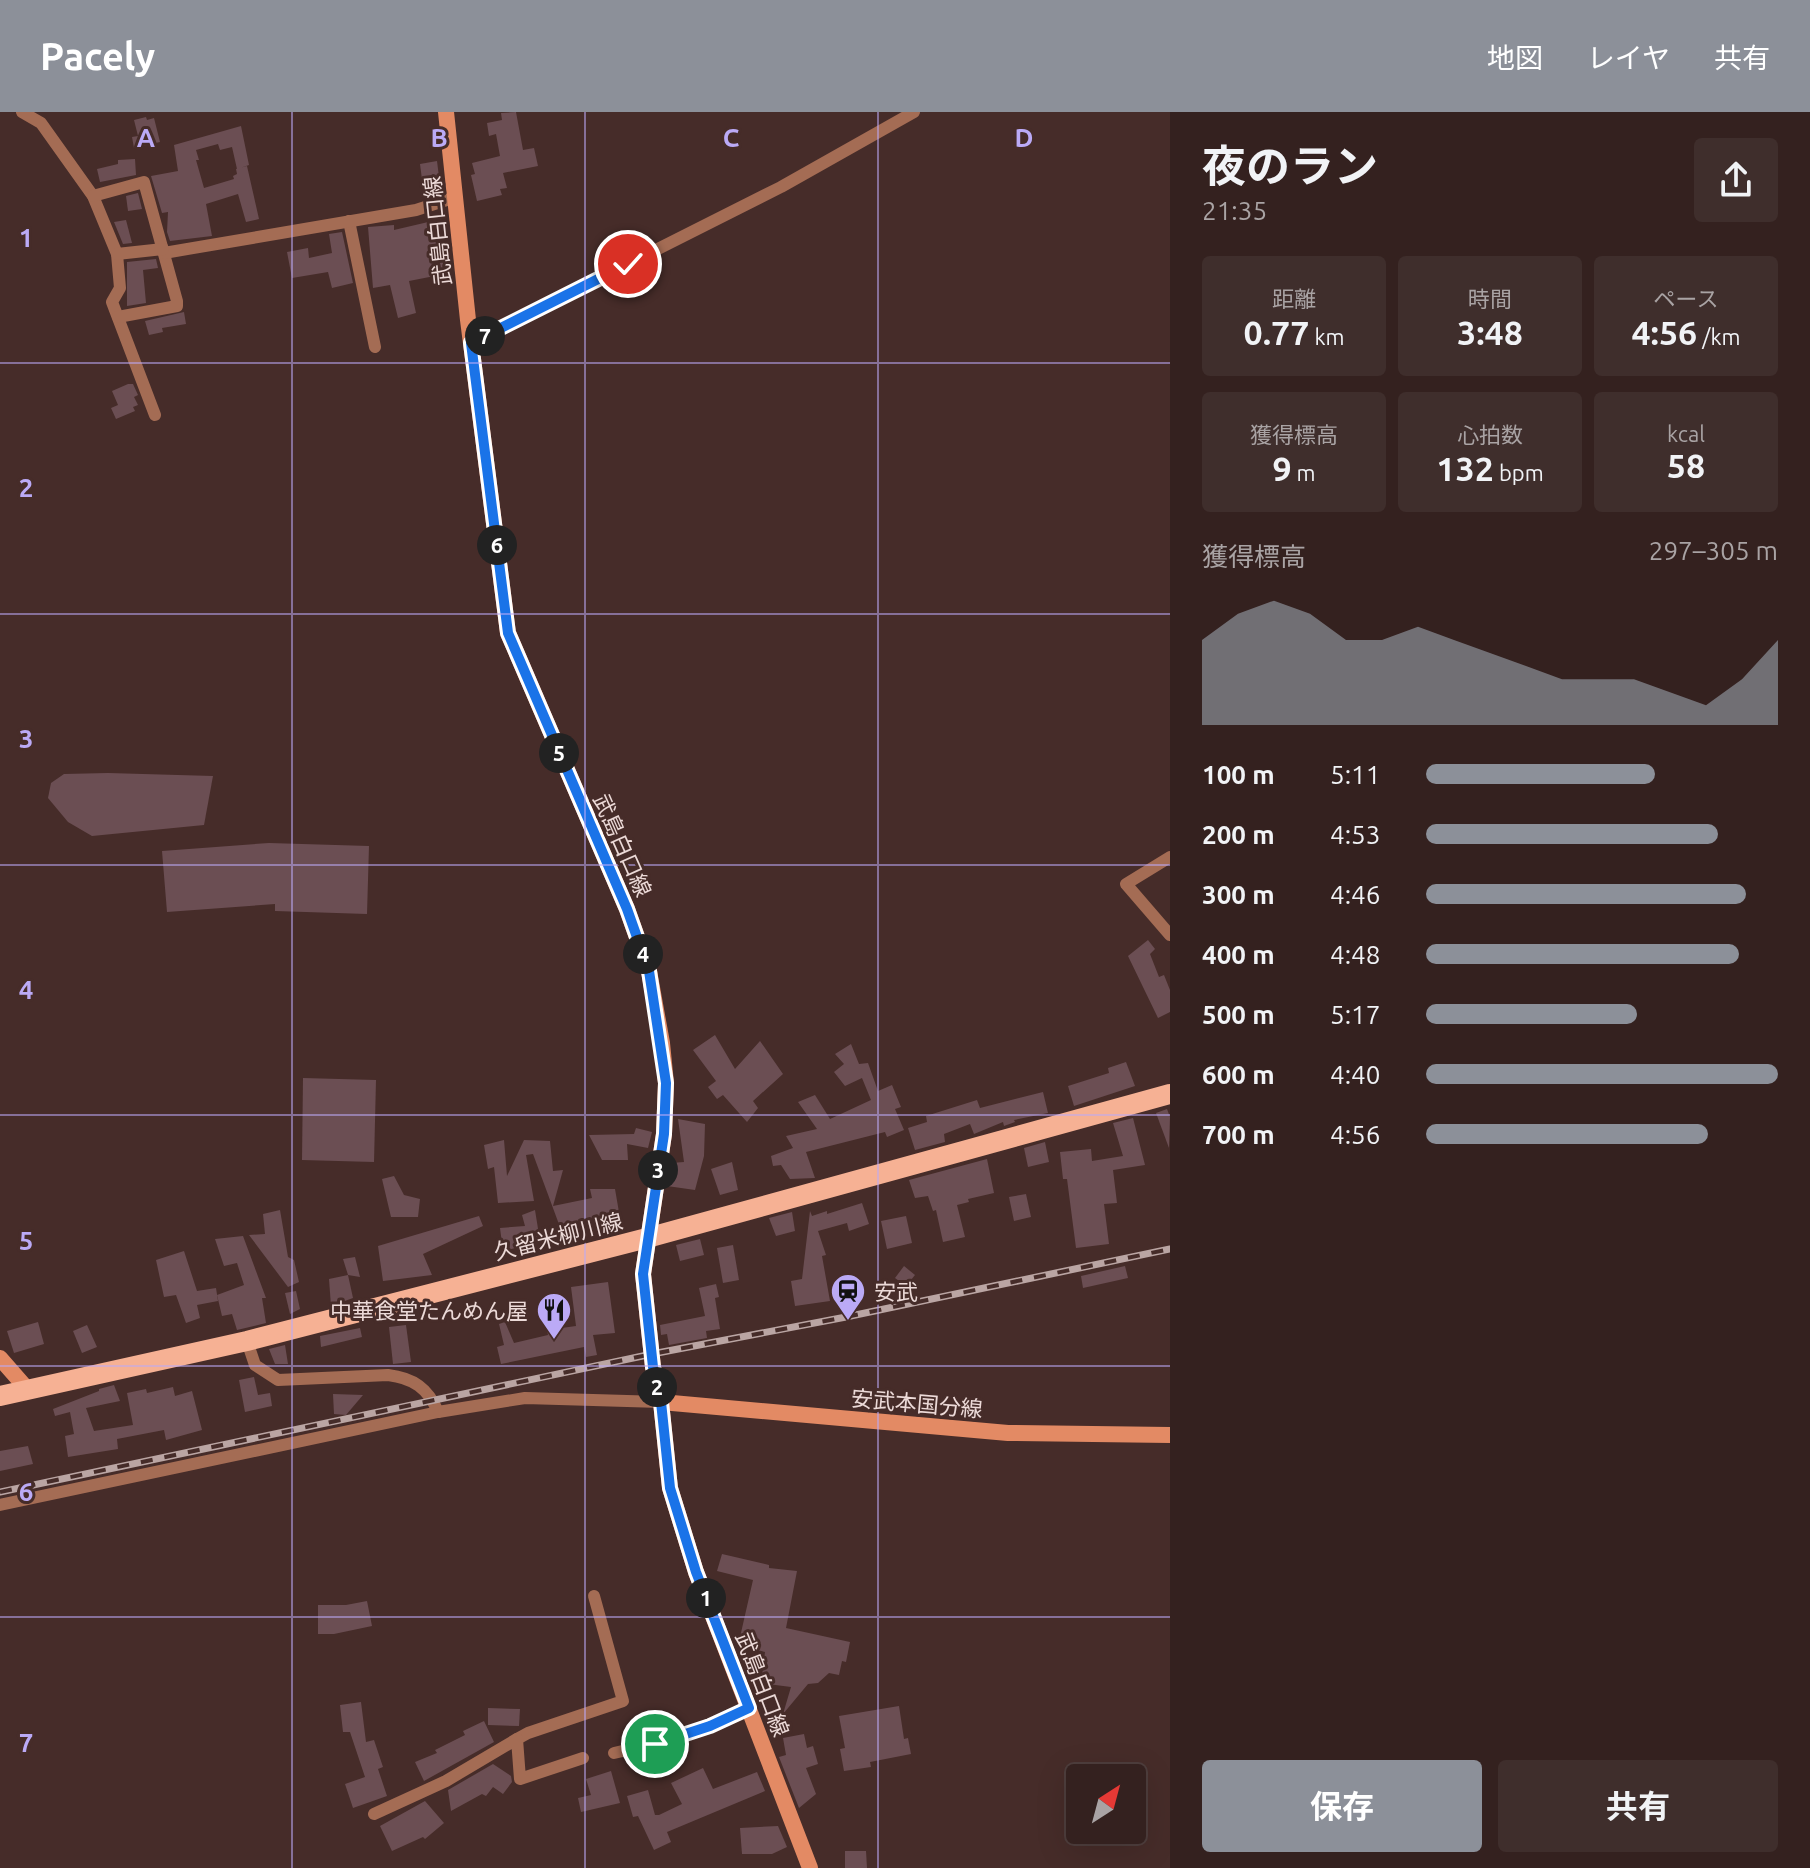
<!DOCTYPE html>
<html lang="ja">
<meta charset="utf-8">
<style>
body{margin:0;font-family:Ubuntu,"Noto Sans JP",sans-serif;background:#3f2e2c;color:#f1f3f6;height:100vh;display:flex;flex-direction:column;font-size:30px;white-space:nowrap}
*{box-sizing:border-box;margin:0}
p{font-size:26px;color:#a9a3a4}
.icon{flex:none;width:44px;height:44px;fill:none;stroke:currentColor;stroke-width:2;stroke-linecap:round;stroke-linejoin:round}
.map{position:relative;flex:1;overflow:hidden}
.details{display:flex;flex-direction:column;background:#34211f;width:640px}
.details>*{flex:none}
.needle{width:52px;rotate:36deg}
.tools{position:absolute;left:1066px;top:1652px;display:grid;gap:16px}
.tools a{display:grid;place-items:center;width:80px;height:80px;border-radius:8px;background:#34211f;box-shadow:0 8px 32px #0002,0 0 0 2px #4e3e3d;font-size:40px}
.pin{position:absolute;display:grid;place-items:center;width:68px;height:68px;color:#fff;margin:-34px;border:4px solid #fff;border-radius:50%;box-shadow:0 2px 8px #0007}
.km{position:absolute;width:40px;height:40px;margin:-20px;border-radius:50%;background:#222;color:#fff;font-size:22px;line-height:40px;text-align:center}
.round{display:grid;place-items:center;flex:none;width:84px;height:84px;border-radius:8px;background:#3f2e2c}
.summary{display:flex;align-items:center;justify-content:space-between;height:136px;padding:0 32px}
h1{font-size:44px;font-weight:700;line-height:60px}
.metrics{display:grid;grid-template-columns:repeat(3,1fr);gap:12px;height:136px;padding:8px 32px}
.metrics div{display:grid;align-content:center;border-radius:8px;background:#3f2e2c;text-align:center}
.metrics b{font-size:34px;font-weight:700}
.metrics small{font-size:22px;font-weight:400}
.metrics p{font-size:22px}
.chart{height:224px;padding:16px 32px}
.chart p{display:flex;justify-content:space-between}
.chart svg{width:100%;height:144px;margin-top:8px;fill:#8c9099;opacity:.7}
.cta{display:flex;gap:16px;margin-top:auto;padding:16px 32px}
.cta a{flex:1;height:92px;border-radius:8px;background:#8c9099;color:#fff;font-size:32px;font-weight:700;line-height:92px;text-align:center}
.cta a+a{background:#3f2e2c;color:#f1f3f6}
ul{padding:0 32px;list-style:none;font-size:26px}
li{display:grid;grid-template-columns:128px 96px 1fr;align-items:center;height:60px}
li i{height:20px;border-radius:10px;background:#8c9099}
header{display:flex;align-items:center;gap:48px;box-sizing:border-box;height:112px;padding:0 40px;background:#8c9099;color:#fff}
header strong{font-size:38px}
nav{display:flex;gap:44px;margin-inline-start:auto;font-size:28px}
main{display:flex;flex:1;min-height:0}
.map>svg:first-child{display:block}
.building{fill:#6b4e53}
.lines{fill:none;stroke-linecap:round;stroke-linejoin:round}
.street{stroke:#a46c54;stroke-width:12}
.secondary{stroke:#e38a64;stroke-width:16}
.primary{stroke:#f6b194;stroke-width:20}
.rail-casing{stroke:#baa5a3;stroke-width:7}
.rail{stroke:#462c29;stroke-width:4;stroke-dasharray:12;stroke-linecap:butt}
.route-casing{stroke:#fff;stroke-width:16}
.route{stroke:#1a73e8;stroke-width:10}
.grid{fill:none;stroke:#bbaaf6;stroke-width:2;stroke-opacity:0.55}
.labels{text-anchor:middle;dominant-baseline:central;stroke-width:6;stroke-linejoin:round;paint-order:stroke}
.street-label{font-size:22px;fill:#ecdad8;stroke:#462c29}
.poi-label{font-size:22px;fill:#ecdad8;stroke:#462c29;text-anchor:start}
.grid-label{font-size:26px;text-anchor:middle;font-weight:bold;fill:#bbaaf6;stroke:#462c29;stroke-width:6;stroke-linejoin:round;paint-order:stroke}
</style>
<header>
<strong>Pacely</strong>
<nav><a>地図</a><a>レイヤ</a><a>共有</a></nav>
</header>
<main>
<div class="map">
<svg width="1170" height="1756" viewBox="0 0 1170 1756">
<rect width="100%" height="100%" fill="#462c29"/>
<g class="building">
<polygon points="516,0 523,38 534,36 538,54 503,61 507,76 500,77 502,83 477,89 471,63 475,62 472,51 500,44 496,22 489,24 487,11 502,8 501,1"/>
<polygon points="146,5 147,8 154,6 160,30 134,36 132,25 138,24 134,8"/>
<polygon points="241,14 249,53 237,57 232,35 220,38 218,32 196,38 199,48 196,48 204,76 234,67 233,64 237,62 236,57 247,54 259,107 246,110 238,82 206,92 212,124 170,129 167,120 168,100 162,101 151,64 178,59 174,33"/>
<polygon points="135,47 136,63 100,70 97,57 118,52 118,48"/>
<polygon points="437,49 440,73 423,75 420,52"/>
<polygon points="138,81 142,97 128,99 126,84"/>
<polygon points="441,107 450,161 409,169 416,201 398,206 390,173 373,176 368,115 394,113 394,118"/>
<polygon points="126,108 132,131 123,132 114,110"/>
<polygon points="342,120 353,171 332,176 328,160 292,166 287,140 308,136 309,146 332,141 329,122"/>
<polygon points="156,147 158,156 143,158 146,191 127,194 127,150"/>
<polygon points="184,200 186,212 162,216 163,220 149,223 145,209"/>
<polygon points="128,272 133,272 138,283 134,285 138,293 133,295 135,299 116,307 111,296 118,293 112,279"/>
<polygon points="108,661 213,664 204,713 92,724 68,710 48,686 51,671 64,662"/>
<polygon points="269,731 369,734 367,802 275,799 275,792 167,800 162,739"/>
<polygon points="1148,828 1155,837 1150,842 1159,865 1164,863 1170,878 1170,900 1158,906 1128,844"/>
<polygon points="715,923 735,957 760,929 783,962 753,989 758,996 747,1010 723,983 717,987 708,975 716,969 693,938"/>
<polygon points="851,932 859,952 868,951 878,979 892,973 901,995 895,997 904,1018 887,1025 885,1020 806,1040 815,1066 790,1067 781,1053 773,1054 771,1044 793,1036 786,1024 817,1017 798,990 815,983 830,1007 871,988 862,966 845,974 834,960 844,952 835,942"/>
<polygon points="1126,950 1135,974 1074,994 1068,974 1109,961 1108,956"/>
<polygon points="303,966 376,968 374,1050 302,1048"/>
<polygon points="1043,980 1048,1001 1014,1008 1015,1010 1004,1014 1003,1010 974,1022 970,1012 944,1022 945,1030 915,1038 908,1016 927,1010 926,1004 977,988 980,996"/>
<polygon points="1167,997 1170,1005 1169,1036 1156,1001"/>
<polygon points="1133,1006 1145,1053 1113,1058 1117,1091 1104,1092 1109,1132 1076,1136 1067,1067 1063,1067 1060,1040 1091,1037 1092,1049 1123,1044 1113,1011"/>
<polygon points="678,1007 705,1012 704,1044 695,1078 667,1074 671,1051 684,1050"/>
<polygon points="636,1016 652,1020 648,1036 627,1032 628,1048 602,1048 589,1023 634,1022"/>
<polygon points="504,1028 507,1064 524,1028 550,1029 553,1059 563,1058 553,1094 592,1086 590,1077 615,1077 620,1106 597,1112 596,1107 560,1115 533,1042 526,1043 534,1089 498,1091 494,1055 488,1057 484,1033"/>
<polygon points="1045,1030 1049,1050 1028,1055 1024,1036"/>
<polygon points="987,1047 994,1081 968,1087 969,1090 957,1093 965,1125 943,1130 936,1098 933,1099 928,1084 915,1086 909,1068"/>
<polygon points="732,1050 738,1078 720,1083 711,1057"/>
<polygon points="394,1064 404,1083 420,1087 418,1105 391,1105 382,1067"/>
<polygon points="1026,1082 1031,1105 1014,1109 1009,1085"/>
<polygon points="862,1091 869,1112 849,1119 847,1111 818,1119 826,1143 822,1144 830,1189 795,1194 791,1169 802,1167 810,1099 812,1104 827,1099 827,1102"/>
<polygon points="280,1098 288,1145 294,1148 299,1170 288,1175 249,1123 265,1122 263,1102"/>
<polygon points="535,1098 540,1129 529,1136 528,1133 503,1139 500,1116 525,1114 522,1103"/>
<polygon points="792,1100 795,1119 776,1124 769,1106"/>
<polygon points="479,1104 483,1114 423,1142 432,1163 383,1169 378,1134"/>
<polygon points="906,1104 912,1131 887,1137 881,1109"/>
<polygon points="243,1124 266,1186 262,1186 266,1211 237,1218 232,1202 222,1204 217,1183 244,1173 237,1151 224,1154 215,1127"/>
<polygon points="700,1127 704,1143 680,1149 676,1133"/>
<polygon points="733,1133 739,1168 723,1171 717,1136"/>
<polygon points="184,1139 197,1179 216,1176 218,1189 197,1193 200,1206 186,1211 176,1183 164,1185 156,1148"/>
<polygon points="355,1145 360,1165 348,1163 343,1147"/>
<polygon points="904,1154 915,1163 906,1174 895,1166"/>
<polygon points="1125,1154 1128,1166 1083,1176 1081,1164"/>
<polygon points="348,1163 353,1186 331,1194 329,1167"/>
<polygon points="608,1170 615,1221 593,1223 597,1243 586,1245 584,1235 501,1252 497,1235 504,1233 499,1212 505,1210 514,1231 548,1223 547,1218 576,1214 571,1175"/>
<polygon points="716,1172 719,1185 715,1186 720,1217 706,1219 707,1226 669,1233 667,1222 661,1223 660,1213 705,1204 699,1176"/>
<polygon points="848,1176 851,1190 836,1193 833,1179"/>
<polygon points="296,1179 300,1197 290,1202 285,1181"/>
<polygon points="38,1210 44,1232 14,1241 7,1219"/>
<polygon points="87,1213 97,1235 82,1241 73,1219"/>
<polygon points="406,1213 411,1250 393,1252 389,1215"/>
<polygon points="360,1216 362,1225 321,1235 320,1224"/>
<polygon points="285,1233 288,1252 275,1252 269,1237"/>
<polygon points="254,1265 258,1283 270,1281 272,1294 245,1300 239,1268"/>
<polygon points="114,1273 120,1289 86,1296 94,1319 133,1313 127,1281 146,1277 147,1281 173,1275 175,1284 192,1279 202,1318 166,1328 164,1318 117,1327 118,1337 68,1345 65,1324 74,1322 70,1300 55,1304 53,1297 99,1279 99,1277"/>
<polygon points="333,1282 363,1283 346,1303 334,1302"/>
<polygon points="28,1334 33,1352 0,1359 0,1339"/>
<polygon points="722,1442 769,1453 769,1456 797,1459 786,1516 850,1530 846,1550 842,1549 839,1563 829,1561 818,1571 808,1572 783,1602 791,1575 761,1571 765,1540 738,1534 753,1468 717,1459"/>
<polygon points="367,1489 372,1514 334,1522 318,1522 318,1493 346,1493"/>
<polygon points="361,1590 366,1630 374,1628 383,1655 378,1657 387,1684 353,1696 345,1672 365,1665 350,1620 343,1620 340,1593"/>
<polygon points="899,1594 904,1627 908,1626 911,1642 870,1650 871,1655 844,1659 840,1637 845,1636 839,1604"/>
<polygon points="488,1596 520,1597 519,1614 488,1613"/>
<polygon points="484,1609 494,1630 424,1669 415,1650 437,1641 435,1638 465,1623 463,1619"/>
<polygon points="804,1622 807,1636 813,1634 818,1652 806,1656 816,1682 799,1696 779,1645 786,1643 783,1626"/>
<polygon points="493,1652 511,1664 512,1670 503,1682 493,1675 486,1684 482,1682 451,1699 448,1678"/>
<polygon points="703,1656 713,1677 757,1660 765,1679 667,1720 671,1730 654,1738 638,1704 633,1705 627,1684 648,1678 655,1703 659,1703 682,1692 671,1671"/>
<polygon points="611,1659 620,1691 581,1700 578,1686 591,1683 586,1667"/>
<polygon points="425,1689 444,1711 425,1727 423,1725 392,1739 380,1714"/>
<polygon points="778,1714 787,1735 772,1742 742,1742 740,1716"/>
<polygon points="845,1739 866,1739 867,1756 845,1756"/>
</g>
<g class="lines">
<g class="street">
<polyline points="22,0 41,11 93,84 117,142 120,176 112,190 155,303"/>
<polyline points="93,84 144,70 177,189 177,194 118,205"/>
<polyline points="349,109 375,235"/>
<polyline points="164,141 416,98 456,85"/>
<polyline points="117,142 163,137"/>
<polyline points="471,231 781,75 914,0"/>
<polyline points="1170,745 1126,772 1170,823"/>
<path d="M247,1229l8,24 23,15 110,-5c25,3 40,13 50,37"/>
<polyline points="0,1393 438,1300 525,1286 661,1290"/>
<polyline points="517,1627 528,1621 623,1589 594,1484"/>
<path d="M614,1641c46,-10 91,-25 135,-45"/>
<polyline points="374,1702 446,1669 517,1627 520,1667 583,1646"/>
</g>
<g class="secondary">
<polyline points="446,0 468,208 508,521 627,797 649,859 662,931 666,971 664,1022 643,1162 653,1255 661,1290 670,1376 696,1460 810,1756"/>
<polyline points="0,1246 28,1278"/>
<polyline points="661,1290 1008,1321 1170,1323"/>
</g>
<polyline class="primary" points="0,1284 247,1229 647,1126 1170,982"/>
<g class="rail-casing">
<polyline id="rail" points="0,1380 652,1242 846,1205 1170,1137"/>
</g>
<use href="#rail" class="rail"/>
</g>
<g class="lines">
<g class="route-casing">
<polyline id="route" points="628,152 471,231 508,521 627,797 649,859 666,971 664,1022 643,1162 653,1255 661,1290 670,1376 696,1460 749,1596 710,1614 655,1632"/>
</g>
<use href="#route" class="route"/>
</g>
<path class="grid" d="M292,0v1756M585,0v1756M878,0v1756M0,251h1170M0,502h1170M0,753h1170M0,1003h1170M0,1254h1170M0,1505h1170"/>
<defs>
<g id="station-pin" transform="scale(1.8)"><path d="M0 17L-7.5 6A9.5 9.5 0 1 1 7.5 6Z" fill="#bbaaf6" stroke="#462c29"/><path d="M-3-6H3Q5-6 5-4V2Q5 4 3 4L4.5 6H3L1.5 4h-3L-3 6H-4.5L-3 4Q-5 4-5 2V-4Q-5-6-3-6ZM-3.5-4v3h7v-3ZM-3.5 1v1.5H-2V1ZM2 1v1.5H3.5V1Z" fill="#111"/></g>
<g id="restaurant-pin" transform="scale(1.8)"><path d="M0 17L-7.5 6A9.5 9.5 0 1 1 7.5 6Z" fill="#bbaaf6" stroke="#462c29"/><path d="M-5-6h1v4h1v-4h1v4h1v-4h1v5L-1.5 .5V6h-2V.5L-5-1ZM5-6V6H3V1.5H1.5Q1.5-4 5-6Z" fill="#111"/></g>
</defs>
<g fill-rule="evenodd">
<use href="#station-pin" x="848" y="1179"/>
<use href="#restaurant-pin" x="554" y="1198"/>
</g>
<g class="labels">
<g class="street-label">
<text transform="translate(437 119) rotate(-96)">武島白口線</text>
<text transform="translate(623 733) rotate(66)">武島白口線</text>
<text transform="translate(558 1124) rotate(-14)">久留米柳川線</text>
<text transform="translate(917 1291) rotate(5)">安武本国分線</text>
<text transform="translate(763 1572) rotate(69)">武島白口線</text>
</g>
<g class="poi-label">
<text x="874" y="1179">安武</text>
<text x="528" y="1198" text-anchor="end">中華食堂たんめん屋</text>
</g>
</g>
<g class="grid-label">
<text x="146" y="35">A</text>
<text x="439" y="35">B</text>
<text x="731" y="35">C</text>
<text x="1024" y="35">D</text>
<text x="26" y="135">1</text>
<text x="26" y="385">2</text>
<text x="26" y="636">3</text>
<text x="26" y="887">4</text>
<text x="26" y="1138">5</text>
<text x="26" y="1389">6</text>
<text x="26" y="1640">7</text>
</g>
</svg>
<div class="tools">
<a><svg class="needle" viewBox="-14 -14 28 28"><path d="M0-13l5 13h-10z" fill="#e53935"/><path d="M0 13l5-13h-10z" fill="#a9a3a4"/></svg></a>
</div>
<div class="pin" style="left:655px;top:1632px;background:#1e9e55"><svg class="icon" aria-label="arrive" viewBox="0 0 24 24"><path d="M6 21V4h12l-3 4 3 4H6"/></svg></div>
<div class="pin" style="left:628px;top:152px;background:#d93025"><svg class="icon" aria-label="check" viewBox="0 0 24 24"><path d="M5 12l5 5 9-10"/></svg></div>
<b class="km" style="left:706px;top:1486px">1</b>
<b class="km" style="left:657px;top:1275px">2</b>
<b class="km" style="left:658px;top:1058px">3</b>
<b class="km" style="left:643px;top:842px">4</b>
<b class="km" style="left:559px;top:641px">5</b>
<b class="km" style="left:497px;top:433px">6</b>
<b class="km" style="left:485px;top:224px">7</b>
</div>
<section class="details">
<div class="summary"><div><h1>夜のラン</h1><p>21:35</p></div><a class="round"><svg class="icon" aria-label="share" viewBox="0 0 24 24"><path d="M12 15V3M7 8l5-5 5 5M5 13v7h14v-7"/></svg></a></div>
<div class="metrics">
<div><p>距離</p><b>0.77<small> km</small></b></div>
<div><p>時間</p><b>3:48</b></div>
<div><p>ペース</p><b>4:56<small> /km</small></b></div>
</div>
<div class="metrics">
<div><p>獲得標高</p><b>9<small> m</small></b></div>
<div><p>心拍数</p><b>132<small> bpm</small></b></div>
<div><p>kcal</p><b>58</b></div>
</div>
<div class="chart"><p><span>獲得標高</span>297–305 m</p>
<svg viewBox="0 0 160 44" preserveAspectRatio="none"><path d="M0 44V18L10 10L20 6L30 10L40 18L50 18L60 14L70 18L80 22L90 26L100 30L110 30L120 30L130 34L140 38L150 30L160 18V44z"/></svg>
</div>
<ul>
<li><b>100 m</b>5:11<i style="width:65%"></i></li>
<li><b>200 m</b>4:53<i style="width:83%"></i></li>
<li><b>300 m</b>4:46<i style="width:91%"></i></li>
<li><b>400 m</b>4:48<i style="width:89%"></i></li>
<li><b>500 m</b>5:17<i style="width:60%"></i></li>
<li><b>600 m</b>4:40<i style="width:100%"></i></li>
<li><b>700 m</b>4:56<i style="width:80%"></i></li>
</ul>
<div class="cta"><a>保存</a><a>共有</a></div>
</section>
</main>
